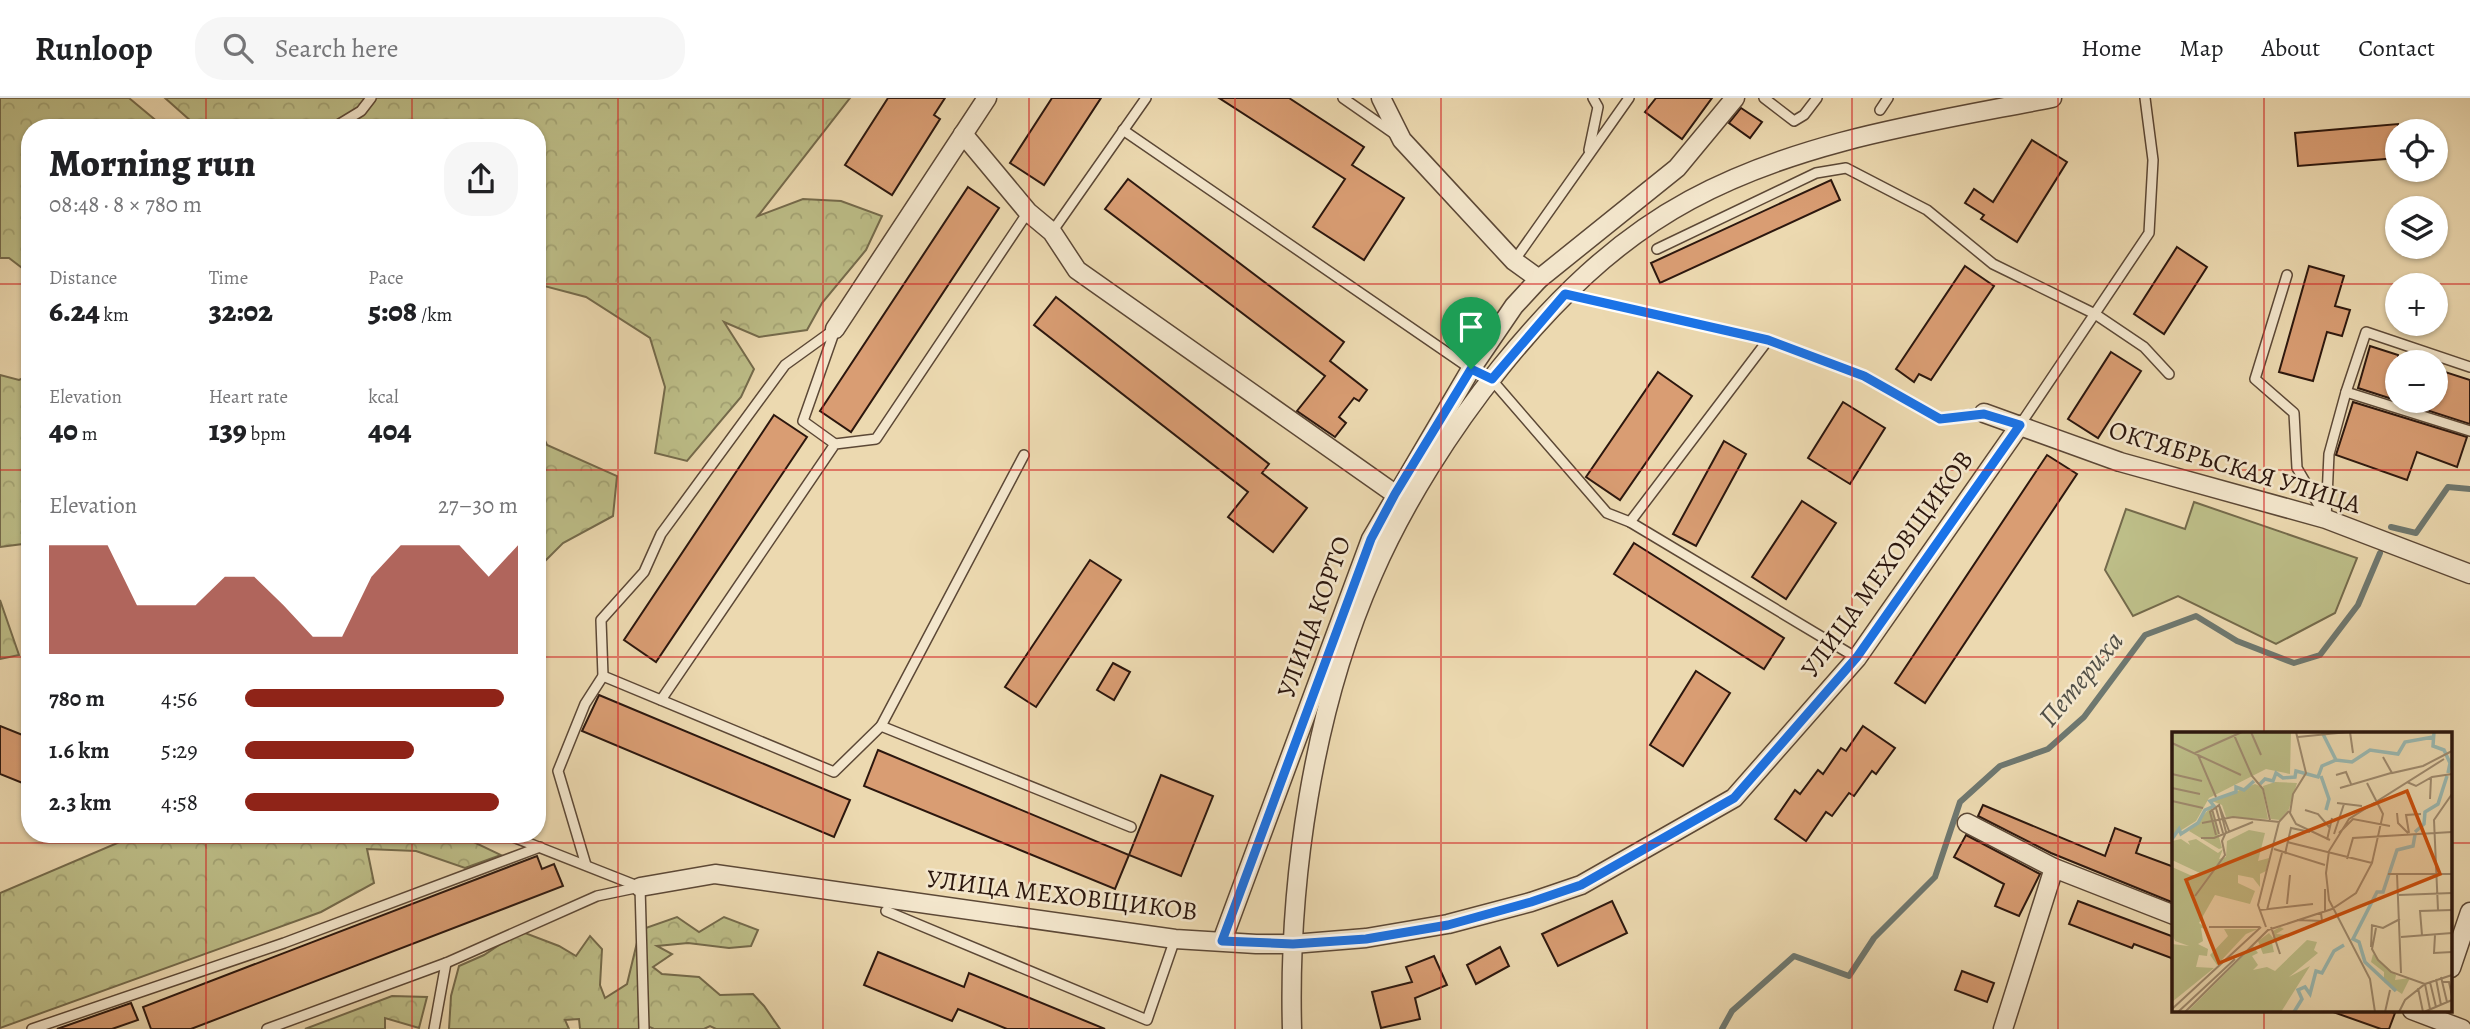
<!DOCTYPE html>
<meta charset="utf-8">
<style>
body{margin:0;font-family:Alegreya,serif;background:#f6f6f6;color:#202124;height:100vh;display:flex;flex-direction:column;font-size:26px;white-space:nowrap}
*{box-sizing:border-box;margin:0}
p{font-size:23px;color:#757577}
.icon{flex:none;width:38px;height:38px;fill:none;stroke:currentColor;stroke-width:2;stroke-linecap:round;stroke-linejoin:round}
.map{position:relative;flex:1;overflow:hidden}
.side{position:absolute;left:21px;top:21px;width:525px;height:724px;display:flex;flex-direction:column;background:#fff;border-radius:28px;box-shadow:0 2px 5px #0004}
.side>*{flex:none}
.controls{position:absolute;left:2385px;top:21px;display:grid;gap:14px}
.controls a{display:grid;place-items:center;width:63px;height:63px;border-radius:50%;background:#fff;box-shadow:0 2px 5px #0004;font-size:35px}
.pin{position:absolute;display:grid;place-items:center;width:60px;height:60px;color:#fff;margin:-72px -30px;border-radius:50% 50% 50% 0;rotate:-45deg;box-shadow:0 0 7px #0007}
.pin .icon{rotate:45deg}
.round{display:grid;place-items:center;flex:none;width:74px;height:74px;border-radius:28px;background:#f6f6f6}
.overview{display:flex;align-items:center;justify-content:space-between;height:119px;padding:0 28px}
h1{font-size:38px;font-weight:800;line-height:52px}
.metrics{display:grid;grid-template-columns:repeat(3,1fr);gap:10px;height:119px;padding:7px 28px}
.metrics div{display:grid;align-content:center}
.metrics b{font-size:30px;font-weight:800}
.metrics small{font-size:19px;font-weight:400}
.metrics p{font-size:19px}
.chart{height:196px;padding:14px 28px}
.chart p{display:flex;justify-content:space-between}
.chart svg{width:100%;height:126px;margin-top:7px;fill:#8f2418;opacity:.7}
ul{padding:0 28px;list-style:none;font-size:23px}
li{display:grid;grid-template-columns:112px 84px 1fr;align-items:center;height:52px}
li i{height:18px;border-radius:9px;background:#8f2418}
header{display:flex;align-items:center;gap:42px;box-sizing:border-box;height:98px;padding:0 35px;background:#fff;border-bottom:2px solid #e0e0e0}
header strong{font-size:33px}
nav{display:flex;gap:38px;margin-inline-start:auto;font-size:24px}
.search{width:490px;height:63px;background:#f6f6f6;display:flex;align-items:center;gap:18px;box-sizing:border-box;padding:0 24px;border-radius:28px;color:#757577;font-size:26px}
.map>svg:first-child{display:block}
.green{fill:#bdbe88;stroke:#746a4b;stroke-width:2}
.forest{fill:url(#forest-crowns);stroke:#746a4b;stroke-width:2}
.lines{fill:none;stroke-linecap:round;stroke-linejoin:round}
.stream{stroke:#6e7870;stroke-width:6}
.building{fill:#d99d73;stroke:#2c170e;stroke-width:2}
.lane-casing{stroke:#5c4836;stroke-width:12}
.street-casing{stroke:#5c4836;stroke-width:21}
.path{stroke:#2c170e;stroke-width:3.5;stroke-dasharray:2 3.5;stroke-linecap:butt}
.lane{stroke:#f3e6cc;stroke-width:9}
.street{stroke:#f3e6cc;stroke-width:18}
.route-casing{stroke:#fff;stroke-width:14}
.route{stroke:#1a73e8;stroke-width:9}
.grid{fill:none;stroke:#d62828;stroke-width:2;stroke-opacity:0.55}
.labels{text-anchor:middle;dominant-baseline:central;stroke-width:5;stroke-linejoin:round;paint-order:stroke}
.street-label{font-size:26px;fill:#2c170e;stroke:#f3e6cc}
.water-label{font-size:28px;font-style:italic;fill:#525047;stroke:#f3e6cc}
.inset-river{fill:none;stroke:#9ab9b2;stroke-width:3.5}
.inset-road{fill:none;stroke:#9f8b6f;stroke-width:2}
.view{fill:#cc4f0c;fill-opacity:0.15;stroke:#cc4f0c;stroke-width:3.5}
.inset-edge{fill:none;stroke:#2c170e;stroke-width:3.5}
</style>
<header>
<strong>Runloop</strong>
<div class="search"><svg class="icon" aria-label="search" viewBox="0 0 24 24"><circle cx="10" cy="10" r="6"/><path d="M15 15l6 6"/></svg>Search here</div>
<nav><a>Home</a><a>Map</a><a>About</a><a>Contact</a></nav>
</header>
<div class="map">
<svg width="2470" height="931" viewBox="0 0 2470 931">
<defs>
<pattern id="forest-crowns" width="20" height="18" patternUnits="userSpaceOnUse" patternTransform="scale(1.75)"><rect width="20" height="18" fill="#bdbe88"/><path d="M2 6a3 3 0 1 1 6 0M12 15a3 3 0 1 1 6 0" fill="none" stroke="#a3a374"/></pattern>
</defs>
<rect width="100%" height="100%" fill="#ecd9b0"/>
<filter id="stains"><feTurbulence type="fractalNoise" baseFrequency=".00286" numOctaves="4"/><feColorMatrix values="0 0 0 0 .2 0 0 0 0 .09 0 0 0 0 .02 0 0 0 .5 -.17"/></filter>
<radialGradient id="worn" r=".72"><stop offset=".6" stop-color="#630" stop-opacity="0"/><stop offset="1" stop-color="#630" stop-opacity=".3"/></radialGradient>
<polygon class="green" points="2194,404 2357,460 2335,515 2276,546 2178,498 2133,518 2105,472 2126,411 2185,431"/>
<g class="forest">
<polygon points="0,0 129,0 165,30 30,30 30,176 9,160 0,160"/>
<polygon points="165,0 850,0 758,118 803,101 841,103 882,118 866,152 822,205 807,232 759,239 724,224 754,271 741,299 687,363 655,355 665,289 650,240 586,199 544,188 537,176 537,30 189,30 192,24"/>
<polygon points="0,277 19,282 30,277 30,445 0,449"/>
<polygon points="537,325 547,347 617,378 613,418 563,445 537,471"/>
<polygon points="0,502 19,557 0,561"/>
<polygon points="136,737 459,737 501,757 465,770 416,753 367,751 374,785 321,814 0,930 0,795"/>
<polygon points="677,819 699,834 724,819 758,832 751,848 729,850 688,845 657,848 672,856 653,869 662,876 699,879 720,897 753,896 764,908 780,931 716,931 710,928 704,931 654,931 645,927 640,931 580,931 579,921 565,922 569,931 449,931 451,898 459,868 484,857 520,833 559,848 576,858 590,838 602,851 600,887 605,900 627,886 640,832"/>
<polygon points="392,898 427,899 419,930 385,920 385,931 305,931"/>
</g>
<g class="lines">
<g class="stream">
<polyline points="2391,429 2416,435 2448,389 2470,391"/>
<polyline points="1722,931 1732,913 1794,858 1849,878 1874,840 1935,779 1960,704 2000,668 2048,651 2084,619 2145,537 2196,518 2237,543 2294,565 2320,557 2358,507 2380,455"/>
</g>
</g>
<g class="building">
<polygon points="888,0 945,0 934,17 940,21 892,97 845,67"/>
<polygon points="1052,0 1101,0 1044,87 1010,65"/>
<polygon points="1219,0 1289,0 1364,49 1352,67 1404,100 1364,162 1313,129 1345,81"/>
<polygon points="1656,0 1712,0 1682,41 1645,14"/>
<polygon points="1741,10 1762,24 1750,40 1729,25"/>
<polygon points="2398,26 2398,60 2298,68 2295,35"/>
<polygon points="2032,42 2067,64 2017,144 1981,121 1984,117 1965,105 1974,91 1993,104"/>
<polygon points="1128,81 1344,244 1330,263 1367,292 1359,303 1354,300 1339,319 1346,325 1335,339 1297,313 1325,278 1105,111"/>
<polygon points="1831,82 1840,102 1660,185 1651,165"/>
<polygon points="968,89 999,110 851,334 820,313"/>
<polygon points="2177,149 2207,169 2164,236 2134,216"/>
<polygon points="1965,168 1994,188 1931,282 1919,276 1914,284 1896,271"/>
<polygon points="2309,168 2344,178 2335,208 2350,212 2342,238 2327,234 2313,283 2279,274"/>
<polygon points="1056,199 1269,366 1262,375 1307,410 1273,454 1228,419 1248,394 1034,227"/>
<polygon points="2370,248 2398,257 2398,303 2436,303 2436,271 2470,282 2470,326 2358,290"/>
<polygon points="2111,254 2141,273 2098,340 2068,321"/>
<polygon points="1658,274 1692,298 1620,402 1586,379"/>
<polygon points="1843,304 1885,330 1850,386 1808,360"/>
<polygon points="2353,304 2467,339 2457,369 2417,354 2407,382 2336,357"/>
<polygon points="774,317 807,339 656,564 624,542"/>
<polygon points="1724,343 1746,356 1696,448 1673,436"/>
<polygon points="2047,357 2077,376 1925,605 1895,585"/>
<polygon points="1802,403 1836,425 1786,501 1752,479"/>
<polygon points="1634,445 1784,540 1764,571 1614,476"/>
<polygon points="1090,462 1121,482 1036,609 1005,589"/>
<polygon points="1113,565 1130,574 1114,602 1097,592"/>
<polygon points="1696,573 1730,595 1683,668 1650,647"/>
<polygon points="599,597 850,702 834,739 582,633"/>
<polygon points="0,628 30,640 30,688 0,676"/>
<polygon points="1863,628 1895,650 1876,676 1872,673 1854,698 1849,695 1832,718 1826,714 1806,743 1775,721 1795,692 1800,696 1818,672 1823,676 1841,650 1846,653"/>
<polygon points="878,652 1129,757 1115,791 864,688"/>
<polygon points="1161,677 1213,698 1181,778 1129,757"/>
<polygon points="1983,707 2105,758 2115,730 2141,740 2136,755 2174,769 2174,805 2051,755 1978,718"/>
<polygon points="1966,737 2040,776 2019,818 1995,808 2004,786 1954,759"/>
<polygon points="537,758 542,771 554,766 563,788 191,931 151,931 143,909"/>
<polygon points="1612,803 1627,835 1558,868 1542,836"/>
<polygon points="2078,803 2174,839 2174,861 2134,846 2132,850 2069,826"/>
<polygon points="1500,849 1509,868 1476,886 1467,867"/>
<polygon points="878,854 964,889 969,875 1105,931 1007,931 958,911 952,923 864,887"/>
<polygon points="1434,858 1447,887 1415,900 1420,921 1381,930 1372,894 1412,884 1406,869"/>
<polygon points="1962,873 1994,885 1987,904 1955,892"/>
<polygon points="131,905 138,922 112,931 57,931"/>
<polygon points="2334,912 2385,912 2395,915 2389,931 2381,931 2333,914"/>
</g>
<g class="lines">
<g class="lane-casing">
<g id="lane">
<polyline points="1343,0 1396,37"/>
<polyline points="1764,0 1794,23 1804,17 1817,0"/>
<polyline points="1880,12 1888,0"/>
<polyline points="333,30 361,13 371,0"/>
<polyline points="1123,32 1471,271 1491,281 1607,415 1630,424 1857,560"/>
<polyline points="1589,52 1598,9 1593,0"/>
<polyline points="1052,134 1146,0"/>
<polyline points="1657,151 1816,75 1846,70 1927,112 1993,166 2095,216 2144,249 2169,276"/>
<polyline points="1514,163 1629,0"/>
<polyline points="2287,177 2255,281 2294,315 2297,370 2325,418"/>
<polyline points="835,232 803,323 835,346"/>
<polyline points="2346,294 2470,333"/>
<polyline points="2020,327 2149,135 2153,62 2145,0"/>
<polyline points="2326,421 2329,356 2346,294 2366,234 2470,269"/>
<polyline points="1630,424 1768,242 1864,278 1940,321 1984,315"/>
<polyline points="603,578 834,674 881,628 1131,729"/>
<polyline points="661,602 835,346 876,341 1028,114"/>
<polyline points="881,628 1024,357"/>
<polyline points="508,737 640,789 644,931"/>
<polyline points="586,767 558,673 585,606 603,578 601,522 644,474 661,436 785,267 835,231"/>
<polyline points="886,813 1147,922 1175,841"/>
<polyline points="32,931 284,845 540,749"/>
<polyline points="267,931 446,865 597,798 640,789"/>
<polyline points="434,931 446,865"/>
</g>
</g>
<g class="street-casing">
<g id="street">
<polyline points="1381,0 1402,42 1514,163 1539,181"/>
<polyline points="963,36 1028,114 1052,134 1077,172 1395,396"/>
<polyline points="835,231 987,0"/>
<polyline points="1984,315 2120,364 2326,421 2470,476"/>
<polyline points="1967,725 2054,770 2174,817"/>
<polyline points="640,789 715,776 1175,841 1256,846 1293,846 1366,840 1448,826 1531,804 1581,787 1734,700 1857,560 2020,327"/>
<polyline points="1222,843 1371,441 1471,271 1514,208 1539,181 1677,70 1735,0"/>
<polyline points="2451,870 2470,814"/>
<polyline points="2412,912 2462,931"/>
<path d="M1292,931c-4,-147 21,-319 81,-455 31,-71 78,-145 127,-206 54,-67 114,-127 190,-168 111,-60 240,-78 362,-102"/>
<polyline points="2003,931 2054,770"/>
</g>
</g>
<polyline class="path" points="1585,201 1752,239"/>
<use href="#lane" class="lane"/>
<use href="#street" class="street"/>
</g>
<g class="lines">
<g class="route-casing">
<polygon id="route" points="1565,196 1768,242 1864,278 1940,321 1984,316 2020,327 1857,559 1734,700 1581,787 1531,804 1448,827 1366,841 1293,846 1222,843 1371,441 1395,396 1471,271 1492,281"/>
</g>
<use href="#route" class="route"/>
</g>
<path class="grid" d="M206,0v30M412,0v30M618,0v931M823,0v931M1029,0v931M1235,0v931M1441,0v931M1647,0v931M1852,0v931M2058,0v931M2264,0v635M0,186h30M537,186h1933M0,372h30M537,372h1933M0,559h30M537,559h1933M206,737v194M412,737v194M0,745h2174M2451,745h19M2264,912v19"/>
<g class="labels">
<g class="street-label">
<text transform="translate(2235 369) rotate(17)">ОКТЯБРЬСКАЯ УЛИЦА</text>
<text transform="translate(1887 466) rotate(-54)">УЛИЦА МЕХОВЩИКОВ</text>
<text transform="translate(1314 519) rotate(-70)">УЛИЦА КОРТО</text>
<text transform="translate(1062 797) rotate(7)">УЛИЦА МЕХОВЩИКОВ</text>
</g>
<g class="water-label">
<text transform="translate(2081 581) rotate(-50)">Петериха</text>
</g>
</g>
<g transform="translate(2172 634)">
<rect width="280" height="280" fill="#ecd9b0"/>
<path d="M0,0h119l-1,42 -24,-5 -57,29 -13,23 -24,15zM103,50l22,1 -8,26 -9,11 -9,-1 -8,-33zM83,52l7,3 6,32 -42,-2 -4,-12 -10,-4zM39,75l11,41 -3,1 -30,-18zM201,222l23,21 -1,5 15,-2 -8,16 -18,-12v-10l-13,-10z" fill="#bdbe88"/>
<path d="M77,98l16,3 -7,28 11,-3 -3,13 -6,3v13l-7,-9 -15,-3v8l17,8 -5,13 -35,-9 -16,28 9,6 -7,-1 2,13 -5,3 10,5 -1,7 -8,-1 -3,12 18,1 -42,34v-58l17,2 -14,-5 -3,-7v-67l18,8h14l-32,-15v-19l9,-2 9,6 -2,-4 8,-2 22,14 5,-4 -4,10 7,-2 1,-16zM108,195l4,2 -8,5 13,1 -17,8 2,9 -11,2 -5,-13 11,-8 4,5v-7zM52,197h34l-12,5 -29,31 -7,-10 18,-19zM135,208l10,2 -3,8 4,3 -29,24 21,-11 -29,46h-94l66,-66 5,7 -6,3 6,9 -5,5 14,-3 8,4z" fill="#bdbe88"/>
<path class="inset-river" d="M150,0l14,28M262,0l-1,14 11,4 6,13 -2,10M149,44l8,23 -3,11M88,52l5,-5 8,2 3,-8 7,5 12,-1 1,-6 22,6 4,-11 14,-6 16,2 18,-12 28,4 7,-12 28,-5M243,100l9,-8 1,-12 13,-8 9,-28M0,107l7,-10 2,5 17,-11 7,-13 9,-4 -4,-5 26,-9v-5l8,3 10,-9M224,259l-31,-29 -6,-20 -6,-3 24,-47h6l14,-42 16,-4 2,-11M122,280l8,-13 -4,-9 7,-3 5,7 6,-23 6,2 12,-22 10,-6"/>
<path class="inset-road" d="M79,0l10,23M124,0l10,41 -13,21 -3,19 6,11 34,16M178,0l3,21M62,3l18,41 11,13 7,31M126,5l50,-5M0,11l69,32M23,21l47,-21M26,23l18,42M211,25l9,16 31,-7 29,-15M0,42l30,7M164,43l10,-3 5,12M235,50l9,4 16,-9 20,-3M0,56l28,6M168,56l51,-15M258,67l1,-21M0,69l31,7M165,71l25,3M44,76l7,25M40,77l7,25M133,78l13,4 12,14M225,81l1,10 10,10M30,91l31,-6 46,5 10,-11M167,101l14,-14 37,7M237,101l-3,-18 15,-1M162,102l10,-30M44,103l-6,-23 9,-7 10,26M29,106h13l39,-16M155,108l5,-22M115,110l85,21M102,117l51,16M113,122l6,-26 19,4M175,127l6,-21 99,-6M216,142h64M225,142l4,99M153,157v22M227,163l53,-2M23,164l30,-41 -3,-14 4,-9 -7,-27M115,172l3,-29M88,178l53,-6M95,178l15,-57M266,178l-4,-90 18,-26M125,188l25,1 -1,-8M199,193l12,3 17,-9M37,195h51M94,195l-8,-22 21,-83M99,195l9,27M204,196l-4,21 6,11 13,12 34,12 5,25M250,203l-2,-24 32,-1M263,203l-1,18 18,-1M229,205l51,-4M199,215l1,-22M269,245l6,25M264,247l5,26M258,250l6,25M270,250h7l3,14M246,256l5,24M0,277l89,-82M6,280l57,-53M13,280l83,-82 64,-21 24,-16 16,-30 11,-49 -16,-31M203,280l-5,-33 -41,-79 -3,-27 3,-22 20,-32 95,-60M213,280l5,-22M227,280l6,-12 20,-16 27,-9M252,280l28,-12"/>
<path class="view" d="M235,59l33,83 -221,89 -33,-83z"/>
<rect width="280" height="280" class="inset-edge"/>
</g>
<rect width="100%" height="100%" filter="url(#stains)"/>
<rect width="100%" height="100%" fill="url(#worn)"/>
</svg>
<div class="controls">
<a><svg class="icon" aria-label="locate" viewBox="0 0 24 24"><circle cx="12" cy="12" r="6"/><path d="M12 2v4M12 18v4M2 12h4M18 12h4"/></svg></a>
<a><svg class="icon" aria-label="layers" viewBox="0 0 24 24"><path d="M12 4l9 5-9 5-9-5zM3 14l9 5 9-5"/></svg></a>
<a>+</a>
<a>−</a>
</div>
<div class="pin" style="left:1471px;top:271px;background:#1e9e55"><svg class="icon" aria-label="arrive" viewBox="0 0 24 24"><path d="M6 21V4h12l-3 4 3 4H6"/></svg></div>
<section class="side">
<div class="overview"><div><h1>Morning run</h1><p>08:48 · 8 × 780 m</p></div><a class="round"><svg class="icon" aria-label="share" viewBox="0 0 24 24"><path d="M12 15V3M7 8l5-5 5 5M5 13v7h14v-7"/></svg></a></div>
<div class="metrics">
<div><p>Distance</p><b>6.24<small> km</small></b></div>
<div><p>Time</p><b>32:02</b></div>
<div><p>Pace</p><b>5:08<small> /km</small></b></div>
</div>
<div class="metrics">
<div><p>Elevation</p><b>40<small> m</small></b></div>
<div><p>Heart rate</p><b>139<small> bpm</small></b></div>
<div><p>kcal</p><b>404</b></div>
</div>
<div class="chart"><p><span>Elevation</span>27–30 m</p>
<svg viewBox="0 0 160 44" preserveAspectRatio="none"><path d="M0 44V6L10 6L20 6L30 27L40 27L50 27L60 17L70 17L80 27L90 38L100 38L110 17L120 6L130 6L140 6L150 17L160 6V44z"/></svg>
</div>
<ul>
<li><b>780 m</b>4:56<i style="width:95%"></i></li>
<li><b>1.6 km</b>5:29<i style="width:62%"></i></li>
<li><b>2.3 km</b>4:58<i style="width:93%"></i></li>
</ul>
</section>
</div>
